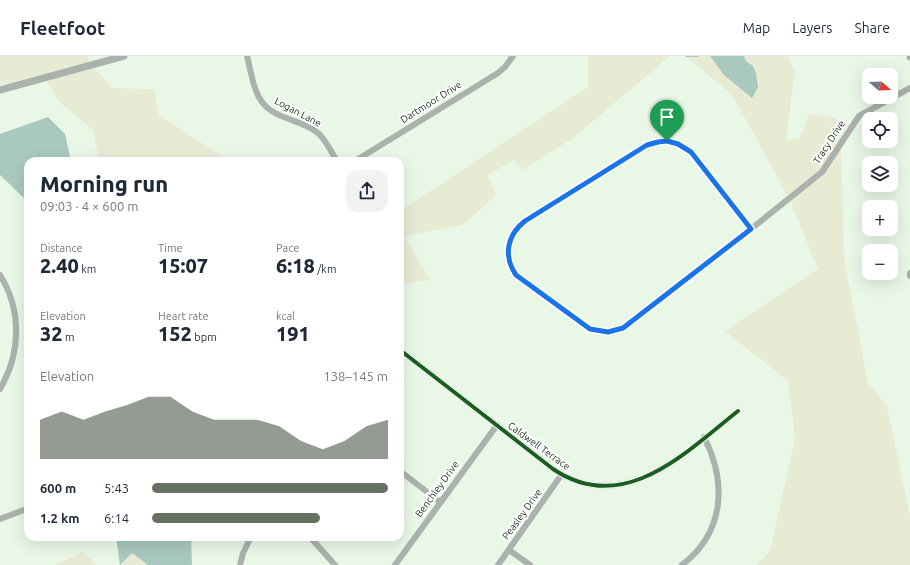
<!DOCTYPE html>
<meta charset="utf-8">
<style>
body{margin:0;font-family:Ubuntu,sans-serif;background:#f2f2f3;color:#1f2937;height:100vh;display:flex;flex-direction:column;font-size:15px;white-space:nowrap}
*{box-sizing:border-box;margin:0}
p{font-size:13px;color:#747a83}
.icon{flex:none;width:22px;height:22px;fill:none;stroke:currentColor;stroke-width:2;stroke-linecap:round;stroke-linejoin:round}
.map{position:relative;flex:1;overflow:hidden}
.drawer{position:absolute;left:24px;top:101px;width:380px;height:384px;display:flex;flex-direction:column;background:#fff;border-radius:12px;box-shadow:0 4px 16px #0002}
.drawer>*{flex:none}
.needle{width:26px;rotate:109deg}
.controls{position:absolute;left:862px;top:12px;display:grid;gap:8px}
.controls a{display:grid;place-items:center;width:36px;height:36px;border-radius:8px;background:#fff;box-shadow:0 4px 16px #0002;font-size:20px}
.pin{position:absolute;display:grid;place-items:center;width:34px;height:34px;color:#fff;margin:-41px -17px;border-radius:50% 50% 50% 0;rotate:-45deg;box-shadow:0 0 4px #0007}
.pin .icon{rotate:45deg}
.round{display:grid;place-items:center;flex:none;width:42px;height:42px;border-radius:12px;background:#f2f2f3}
.headline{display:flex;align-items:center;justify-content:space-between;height:68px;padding:0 16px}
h1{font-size:22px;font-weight:800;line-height:30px}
.metrics{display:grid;grid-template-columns:repeat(3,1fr);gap:6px;height:68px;padding:4px 16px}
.metrics div{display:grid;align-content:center}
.metrics b{font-size:20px;font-weight:800}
.metrics small{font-size:11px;font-weight:400}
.metrics p{font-size:11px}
.chart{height:112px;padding:8px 16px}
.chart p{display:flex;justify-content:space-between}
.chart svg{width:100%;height:72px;margin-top:4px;fill:#667164;opacity:.7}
ul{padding:0 16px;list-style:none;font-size:13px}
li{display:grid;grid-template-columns:64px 48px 1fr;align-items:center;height:30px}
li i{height:10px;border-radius:5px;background:#667164}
header{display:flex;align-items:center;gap:24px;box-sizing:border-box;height:56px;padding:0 20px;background:#fff;border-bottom:1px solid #e0e1e3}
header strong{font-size:19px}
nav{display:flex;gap:22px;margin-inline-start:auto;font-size:14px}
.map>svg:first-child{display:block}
.green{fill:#e8ebd3}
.water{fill:#a9c9c0}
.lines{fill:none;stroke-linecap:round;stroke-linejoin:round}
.stream{stroke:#a9c9c0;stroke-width:2}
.minor{stroke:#abb1ac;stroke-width:6}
.tertiary{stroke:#abb1ac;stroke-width:7}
.cycleway-casing{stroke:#fff;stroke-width:6}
.cycleway{stroke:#1b5e20;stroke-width:4}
.route-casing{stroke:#fff;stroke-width:8}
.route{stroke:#1a73e8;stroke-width:5}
.labels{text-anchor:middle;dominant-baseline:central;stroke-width:4;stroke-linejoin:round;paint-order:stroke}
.street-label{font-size:10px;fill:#1f291e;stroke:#fff}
</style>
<header>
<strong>Fleetfoot</strong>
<nav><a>Map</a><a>Layers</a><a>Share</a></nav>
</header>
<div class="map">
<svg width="910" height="509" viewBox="0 0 910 509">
<rect width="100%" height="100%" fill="#e9f7e7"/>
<g class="green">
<polygon points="0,0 88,0 89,6 112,32 154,33 159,59 229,105 99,105 93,74 60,46 42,19 0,29"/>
<polygon points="588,0 670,0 572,83 522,114 514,104 488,119 496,139 463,169 404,180 430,224 400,228 400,155 588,31"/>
<polygon points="686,0 787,0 795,16 786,84 800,82 809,58 837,62 841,81 844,202 868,327 887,350 910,460 910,509 756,509 770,495 795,383 788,325 725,275 818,213 789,142 732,39"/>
<polygon points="83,496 97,509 56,509"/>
<polygon points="132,497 148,509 121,509"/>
</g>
<g class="water">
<polygon points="710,0 744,0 746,5 753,10 756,17 758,31 752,42 724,19"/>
<polygon points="48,61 65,78 71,105 28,105 28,146 0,119 0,78"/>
<polygon points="116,481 191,481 192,509 148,509 132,497 120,509"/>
</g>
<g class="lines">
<polyline class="stream" points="686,0 698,0"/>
<g class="minor">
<path d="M247,0c4,15 6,34 15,46 13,18 40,17 56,31 8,7 13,19 19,28"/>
<path d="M667,85l11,3 13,8 60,77 -128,99 -15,4 -19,-3 -73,-54c-13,-19 -9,-40 9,-54l122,-76 11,-3z"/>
<polyline points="355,105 498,17 505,11 513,0"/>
<polyline points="751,173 822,116 859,60 910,32"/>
<polyline points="910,217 910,220"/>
<path d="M0,219c22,35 21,78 0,114"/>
<path d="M400,294l153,119c71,48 133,-17 185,-58"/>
<polyline points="400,415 440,446"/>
<polyline points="0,463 24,454"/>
<polyline points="310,481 335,509"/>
<polyline points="509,494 530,509"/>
<polyline points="240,509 243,497 251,481"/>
<polyline points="395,509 497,369"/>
<polyline points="498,509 562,418"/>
<path d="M682,509c43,-33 45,-83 22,-128"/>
</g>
<g class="tertiary">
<polyline points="910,0 910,1"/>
<polyline points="0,34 124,0"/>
</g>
<g class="cycleway-casing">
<g id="cycleway">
<path d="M667,85l11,3 13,8 60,77 -128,99 -15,4 -19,-3 -73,-54c-13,-19 -9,-40 9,-54l122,-76 11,-3z"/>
<path d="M400,294l153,119c71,48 133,-17 185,-58"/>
</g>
</g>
<use href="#cycleway" class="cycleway"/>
</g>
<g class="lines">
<g class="route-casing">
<path id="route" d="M667,85l11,3 13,8 60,77 -128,99 -15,4 -18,-3 -74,-54c-13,-19 -9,-40 9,-54l122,-76 11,-3z"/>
</g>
<use href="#route" class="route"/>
</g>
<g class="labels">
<g class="street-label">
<text transform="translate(431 46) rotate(-32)">Dartmoor Drive</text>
<text transform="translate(298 56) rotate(28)">Logan Lane</text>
<text transform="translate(829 86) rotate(-57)">Tracy Drive</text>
<text transform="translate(539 390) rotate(36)">Caldwell Terrace</text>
<text transform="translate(437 433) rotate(-54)">Benchley Drive</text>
<text transform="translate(522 458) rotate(-54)">Peasley Drive</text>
</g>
</g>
</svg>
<div class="controls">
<a><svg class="needle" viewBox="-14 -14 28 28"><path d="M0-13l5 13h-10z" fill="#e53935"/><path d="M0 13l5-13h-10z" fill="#747a83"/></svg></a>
<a><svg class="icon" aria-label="locate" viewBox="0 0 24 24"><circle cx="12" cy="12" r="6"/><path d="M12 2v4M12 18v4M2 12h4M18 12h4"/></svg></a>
<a><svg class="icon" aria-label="layers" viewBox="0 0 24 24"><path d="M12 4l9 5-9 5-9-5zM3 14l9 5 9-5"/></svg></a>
<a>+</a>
<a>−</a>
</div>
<div class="pin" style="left:667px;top:85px;background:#1e9e55"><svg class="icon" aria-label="arrive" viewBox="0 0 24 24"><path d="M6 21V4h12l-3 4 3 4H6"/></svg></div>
<section class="drawer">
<div class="headline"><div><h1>Morning run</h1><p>09:03 · 4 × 600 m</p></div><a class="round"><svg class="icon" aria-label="share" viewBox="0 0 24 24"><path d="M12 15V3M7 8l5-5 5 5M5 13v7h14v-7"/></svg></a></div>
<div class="metrics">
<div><p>Distance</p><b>2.40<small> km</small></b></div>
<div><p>Time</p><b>15:07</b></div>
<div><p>Pace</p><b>6:18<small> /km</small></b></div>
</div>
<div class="metrics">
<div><p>Elevation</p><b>32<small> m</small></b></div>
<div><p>Heart rate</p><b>152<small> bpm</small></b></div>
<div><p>kcal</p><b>191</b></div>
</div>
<div class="chart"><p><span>Elevation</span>138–145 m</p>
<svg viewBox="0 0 160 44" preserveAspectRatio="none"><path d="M0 44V20L10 15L20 20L30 15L40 11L50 6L60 6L70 15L80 20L90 20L100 20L110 24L120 33L130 38L140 33L150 24L160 20V44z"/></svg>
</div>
<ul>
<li><b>600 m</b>5:43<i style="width:100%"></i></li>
<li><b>1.2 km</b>6:14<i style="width:71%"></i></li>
</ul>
</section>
</div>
